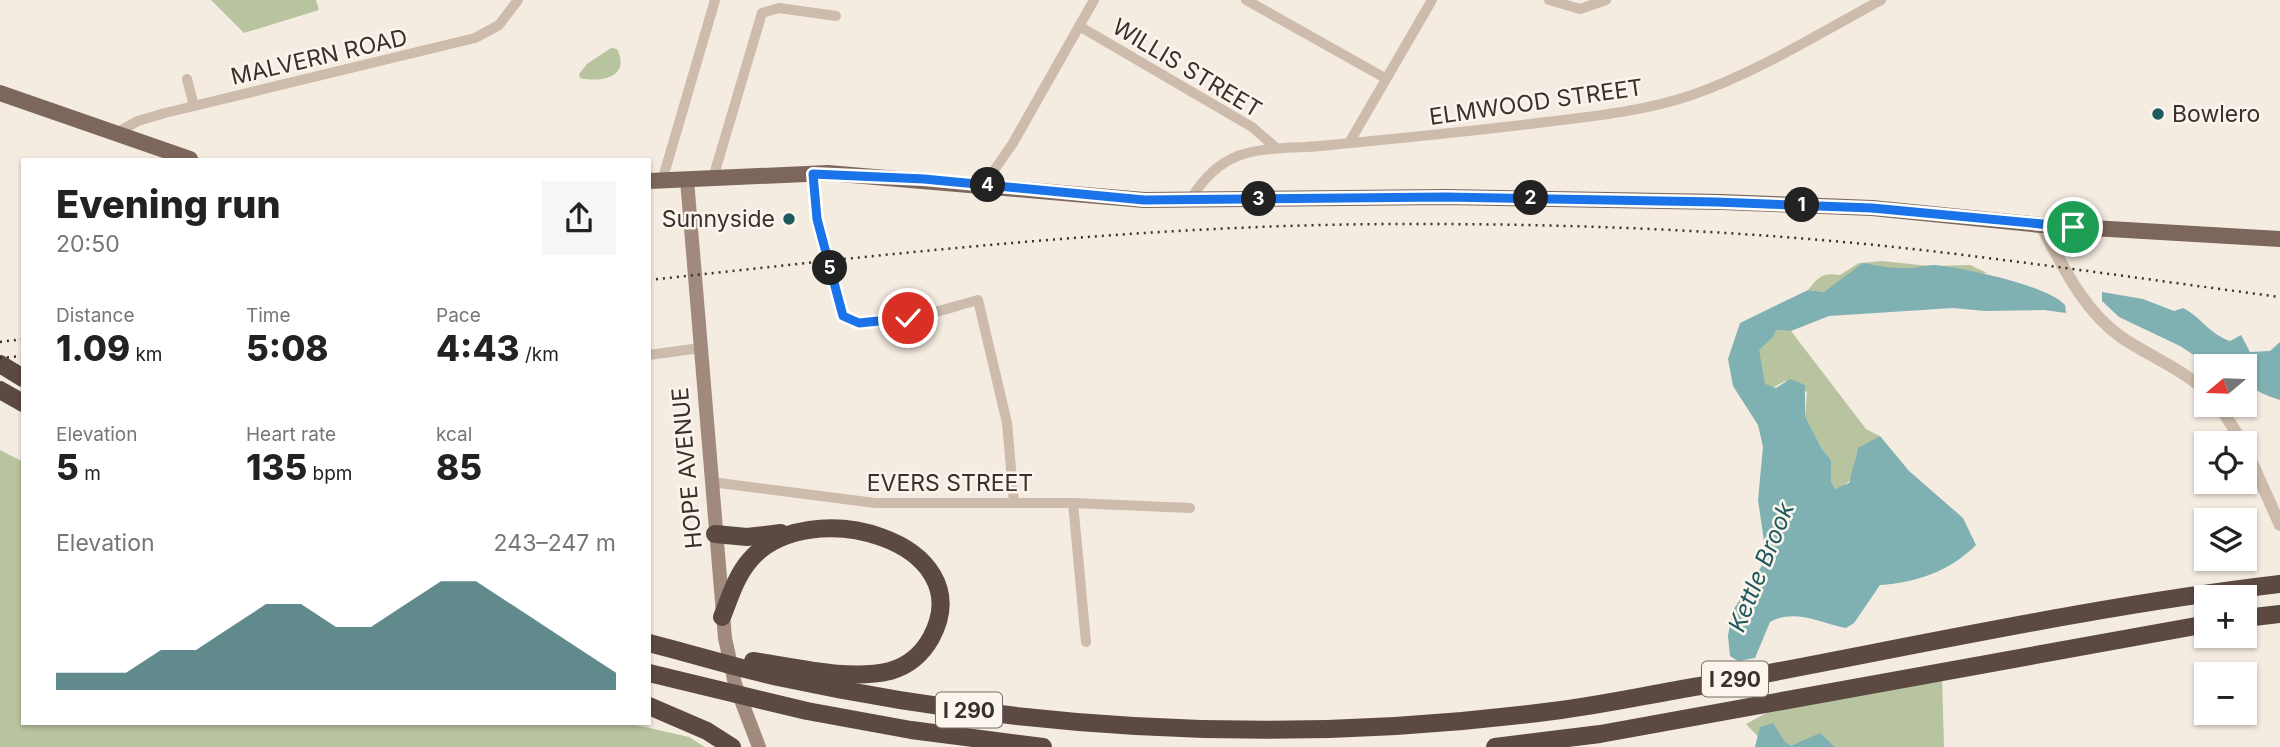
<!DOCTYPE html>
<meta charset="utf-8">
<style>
body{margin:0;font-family:Inter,sans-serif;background:#f6f6f6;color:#222;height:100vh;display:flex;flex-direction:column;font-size:26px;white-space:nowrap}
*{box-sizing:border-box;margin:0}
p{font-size:23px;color:#767676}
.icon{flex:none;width:38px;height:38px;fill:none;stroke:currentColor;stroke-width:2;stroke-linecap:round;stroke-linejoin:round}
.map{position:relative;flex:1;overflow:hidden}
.side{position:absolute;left:21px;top:158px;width:630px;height:567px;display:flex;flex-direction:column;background:#fff;border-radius:0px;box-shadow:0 2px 5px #0004}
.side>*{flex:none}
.needle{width:46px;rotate:251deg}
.controls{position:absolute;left:2194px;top:354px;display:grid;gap:14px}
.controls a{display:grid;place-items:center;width:63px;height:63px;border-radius:0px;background:#fff;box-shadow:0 2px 5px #0004;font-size:35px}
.pin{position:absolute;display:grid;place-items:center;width:60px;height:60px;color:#fff;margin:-30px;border:4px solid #fff;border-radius:50%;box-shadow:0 2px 7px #0007}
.km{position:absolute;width:35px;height:35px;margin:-18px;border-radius:50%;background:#222;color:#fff;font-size:19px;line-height:35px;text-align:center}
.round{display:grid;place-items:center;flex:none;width:74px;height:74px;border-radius:0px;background:#f6f6f6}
.head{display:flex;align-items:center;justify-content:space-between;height:119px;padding:0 35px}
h1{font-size:38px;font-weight:800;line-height:52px}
.figures{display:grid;grid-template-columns:repeat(3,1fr);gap:10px;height:119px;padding:7px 35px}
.figures div{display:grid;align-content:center}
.figures b{font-size:35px;font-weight:800}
.figures small{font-size:19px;font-weight:400}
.figures p{font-size:19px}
.chart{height:196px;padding:14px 35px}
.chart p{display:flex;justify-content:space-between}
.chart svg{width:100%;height:126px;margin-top:7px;fill:#1f5a5e;opacity:.7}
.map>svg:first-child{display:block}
.green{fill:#b8c4a0}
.water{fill:#7fb0b2}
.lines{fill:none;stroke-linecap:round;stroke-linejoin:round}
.minor{stroke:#cdbbac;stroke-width:10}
.tertiary{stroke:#cdbbac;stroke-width:12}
.secondary{stroke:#a18a7d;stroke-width:14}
.primary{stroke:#7d675c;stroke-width:16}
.motorway{stroke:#5c4a42;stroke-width:18}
.rail{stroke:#3b302b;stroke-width:2.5;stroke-dasharray:2 5;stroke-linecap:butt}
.route-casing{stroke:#fff;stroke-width:14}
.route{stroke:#1a73e8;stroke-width:9}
.poi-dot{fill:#1f5a5e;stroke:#fbf5ee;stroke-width:2.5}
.labels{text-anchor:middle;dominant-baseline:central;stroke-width:5;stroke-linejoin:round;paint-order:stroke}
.shield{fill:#fbf5ee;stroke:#756b66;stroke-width:2}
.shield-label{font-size:21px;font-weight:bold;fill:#3b302b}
.street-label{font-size:23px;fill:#3b302b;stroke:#fbf5ee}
.poi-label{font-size:23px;fill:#3b302b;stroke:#fbf5ee;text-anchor:start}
.water-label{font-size:24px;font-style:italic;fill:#1f5a5e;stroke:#fbf5ee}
</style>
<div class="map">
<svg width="2280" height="747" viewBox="0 0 2280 747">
<rect width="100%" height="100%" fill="#f4ebe1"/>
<g class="green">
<polygon points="211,0 316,0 319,10 244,33"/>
<path d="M611,48l6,1c14,28 -16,34 -37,29l-1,-4 8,-10z"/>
<path d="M1882,261l48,5 40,-1 17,8 -164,19 -15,-2c10,-13 15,-18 32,-15l19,-12z"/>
<path d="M1776,330l15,1 75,98 14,7 -22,13c-7,16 0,35 -23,40l-4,-8v-21l-9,-11 -17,-33 2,-24 -22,-11 -17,9 -13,-26 2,-28z"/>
<polygon points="0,450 23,462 23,723 627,723 689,737 705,747 0,747"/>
<polygon points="1942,676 1944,747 1768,747 1746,724 1772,710"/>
</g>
<g class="water">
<path d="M1863,263c16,3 31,6 48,5 7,0 15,-3 22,-3 28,2 114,20 132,40l1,8 -22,-3 -59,1 -32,-3 -124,8 -38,15 -15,-1 -3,7 -14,13 6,34 11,4 14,-9 15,6v31l17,33 9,11v21l4,8 14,-6 9,-35 22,-12 29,35 54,47 13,27c-26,26 -60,38 -96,40l-26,38 -8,5c-26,-5 -51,-20 -76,-6l-15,36 -17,3 -8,-5 -2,-20 4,-24 31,-48 1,-23 -6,-41 5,-53 -5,-22 -25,-39 -5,-27 12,-36 68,-33 16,2z"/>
<path d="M2102,292l41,7 31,12 9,-3c18,9 25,25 47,33l11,-6 9,17 20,-1 10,-9v58c-20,-7 -35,-11 -35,-34l-36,-1 -29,-19 -61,-29 -17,-16z"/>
<polygon points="1773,723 1785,742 1791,746 1820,733 1835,747 1755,747 1760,727"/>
</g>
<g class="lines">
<g class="minor">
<polyline points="1246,0 1385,78"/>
<polyline points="1549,0 1580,9 1606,0"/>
<polyline points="1079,26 1252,127 1274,146"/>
<polyline points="187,79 194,106"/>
<polyline points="116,133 138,121 165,113 475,38 499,25 518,0"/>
<polyline points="1349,143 1432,0"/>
<path d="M813,174l4,45 24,91 7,10c42,9 89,-9 130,-20l29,123 7,80"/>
<polyline points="713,178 762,13 779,8 836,16"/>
<polyline points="662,181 715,0"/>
<polyline points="984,185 1013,143 1094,0"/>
<path d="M1191,199c36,-61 81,-47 139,-54 72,-7 144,-14 216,-23 49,-6 99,-11 146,-27 66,-23 128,-62 189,-95"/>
<polyline points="649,355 700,348"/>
<polyline points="711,482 875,503 1073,503 1190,508"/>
<polyline points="1073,503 1086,642"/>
</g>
<g class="tertiary">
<path d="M2041,225c21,40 42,85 80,112 28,19 61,32 86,55"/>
<polyline points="2218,404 2243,443"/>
<polyline points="2245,447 2280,525"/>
</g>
<polyline class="secondary" points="687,180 725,638 735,684 759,747"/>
<g class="primary">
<polyline points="0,93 190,159"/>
<polyline points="649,181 828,173 1144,200 1445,197 1721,202 1872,208 2041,225 2280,239"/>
</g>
<g class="motorway">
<polyline points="0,364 23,378"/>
<polyline points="0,390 23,403"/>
<polyline points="715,534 747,537 781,533"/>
<path d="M722,617c8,-20 14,-41 28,-57 57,-68 233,-19 181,78 -9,16 -23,28 -41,33 -42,10 -95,-4 -137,-10"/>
<polyline points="2245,618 2280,614"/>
<path d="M649,643c43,11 85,24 129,34 255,55 516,68 775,34 49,-6 98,-17 147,-25 193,-35 385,-79 580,-102"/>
<polyline points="649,673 807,711 911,730 1043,747"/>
<polyline points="649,706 707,731 732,747"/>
<polyline points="1495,747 1600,734 2207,624"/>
</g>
<g class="rail">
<path d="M649,280c257,-28 513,-57 771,-56 164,0 330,7 493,25 123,14 245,32 367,48"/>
<polyline points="0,342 23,339"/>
<polyline points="0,358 23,356"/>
</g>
</g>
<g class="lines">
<g class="route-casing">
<polyline id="route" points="908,318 859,323 843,316 817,219 813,174 924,179 1144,200 1445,197 1716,202 1872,208 2073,227"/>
</g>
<use href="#route" class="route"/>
</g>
<g class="poi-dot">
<circle cx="2158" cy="114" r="7"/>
<circle cx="789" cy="219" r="7"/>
</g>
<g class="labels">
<g class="shield">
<rect x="1702" y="661.5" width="66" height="35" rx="5"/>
<rect x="936" y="692.5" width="66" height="35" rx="5"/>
</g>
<g class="shield-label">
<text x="1735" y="679">I 290</text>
<text x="969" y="710">I 290</text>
</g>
<g class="street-label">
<text transform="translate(319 57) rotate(-13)">MALVERN ROAD</text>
<text transform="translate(1187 68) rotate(31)">WILLIS STREET</text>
<text transform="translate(1536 102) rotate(-8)">ELMWOOD STREET</text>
<text transform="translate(687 468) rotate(-95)">HOPE AVENUE</text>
<text x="950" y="483">EVERS STREET</text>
</g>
<g class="poi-label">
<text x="2172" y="114">Bowlero</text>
<text x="775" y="219" text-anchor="end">Sunnyside</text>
</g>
<g class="water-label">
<text transform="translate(1761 567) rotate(-68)">Kettle Brook</text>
</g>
</g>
</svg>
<div class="controls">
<a><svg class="needle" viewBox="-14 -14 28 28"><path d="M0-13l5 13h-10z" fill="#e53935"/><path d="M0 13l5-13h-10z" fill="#767676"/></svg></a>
<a><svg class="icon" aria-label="locate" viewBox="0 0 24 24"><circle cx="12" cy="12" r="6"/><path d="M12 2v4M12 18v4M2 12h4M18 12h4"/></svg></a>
<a><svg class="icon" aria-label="layers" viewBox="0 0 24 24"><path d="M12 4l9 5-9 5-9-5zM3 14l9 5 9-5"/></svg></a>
<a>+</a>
<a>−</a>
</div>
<div class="pin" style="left:2073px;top:227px;background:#1e9e55"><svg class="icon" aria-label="arrive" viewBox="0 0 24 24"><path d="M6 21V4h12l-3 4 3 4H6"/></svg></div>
<div class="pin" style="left:908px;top:318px;background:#d93025"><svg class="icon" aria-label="check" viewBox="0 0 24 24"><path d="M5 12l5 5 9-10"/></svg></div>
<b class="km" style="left:1802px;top:205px">1</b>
<b class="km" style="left:1531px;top:198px">2</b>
<b class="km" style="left:1259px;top:199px">3</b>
<b class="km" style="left:988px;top:185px">4</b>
<b class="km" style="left:830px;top:268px">5</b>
<section class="side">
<div class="head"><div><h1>Evening run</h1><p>20:50</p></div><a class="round"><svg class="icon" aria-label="share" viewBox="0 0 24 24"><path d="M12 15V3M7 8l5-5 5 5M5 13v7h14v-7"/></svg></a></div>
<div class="figures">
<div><p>Distance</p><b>1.09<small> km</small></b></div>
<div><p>Time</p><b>5:08</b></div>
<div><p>Pace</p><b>4:43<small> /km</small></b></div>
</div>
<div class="figures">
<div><p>Elevation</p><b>5<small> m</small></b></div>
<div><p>Heart rate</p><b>135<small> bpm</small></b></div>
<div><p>kcal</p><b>85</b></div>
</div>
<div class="chart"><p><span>Elevation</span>243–247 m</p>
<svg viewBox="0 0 160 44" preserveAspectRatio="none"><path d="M0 44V38L10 38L20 38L30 30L40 30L50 22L60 14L70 14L80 22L90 22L100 14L110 6L120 6L130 14L140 22L150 30L160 38V44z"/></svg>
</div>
</section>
</div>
